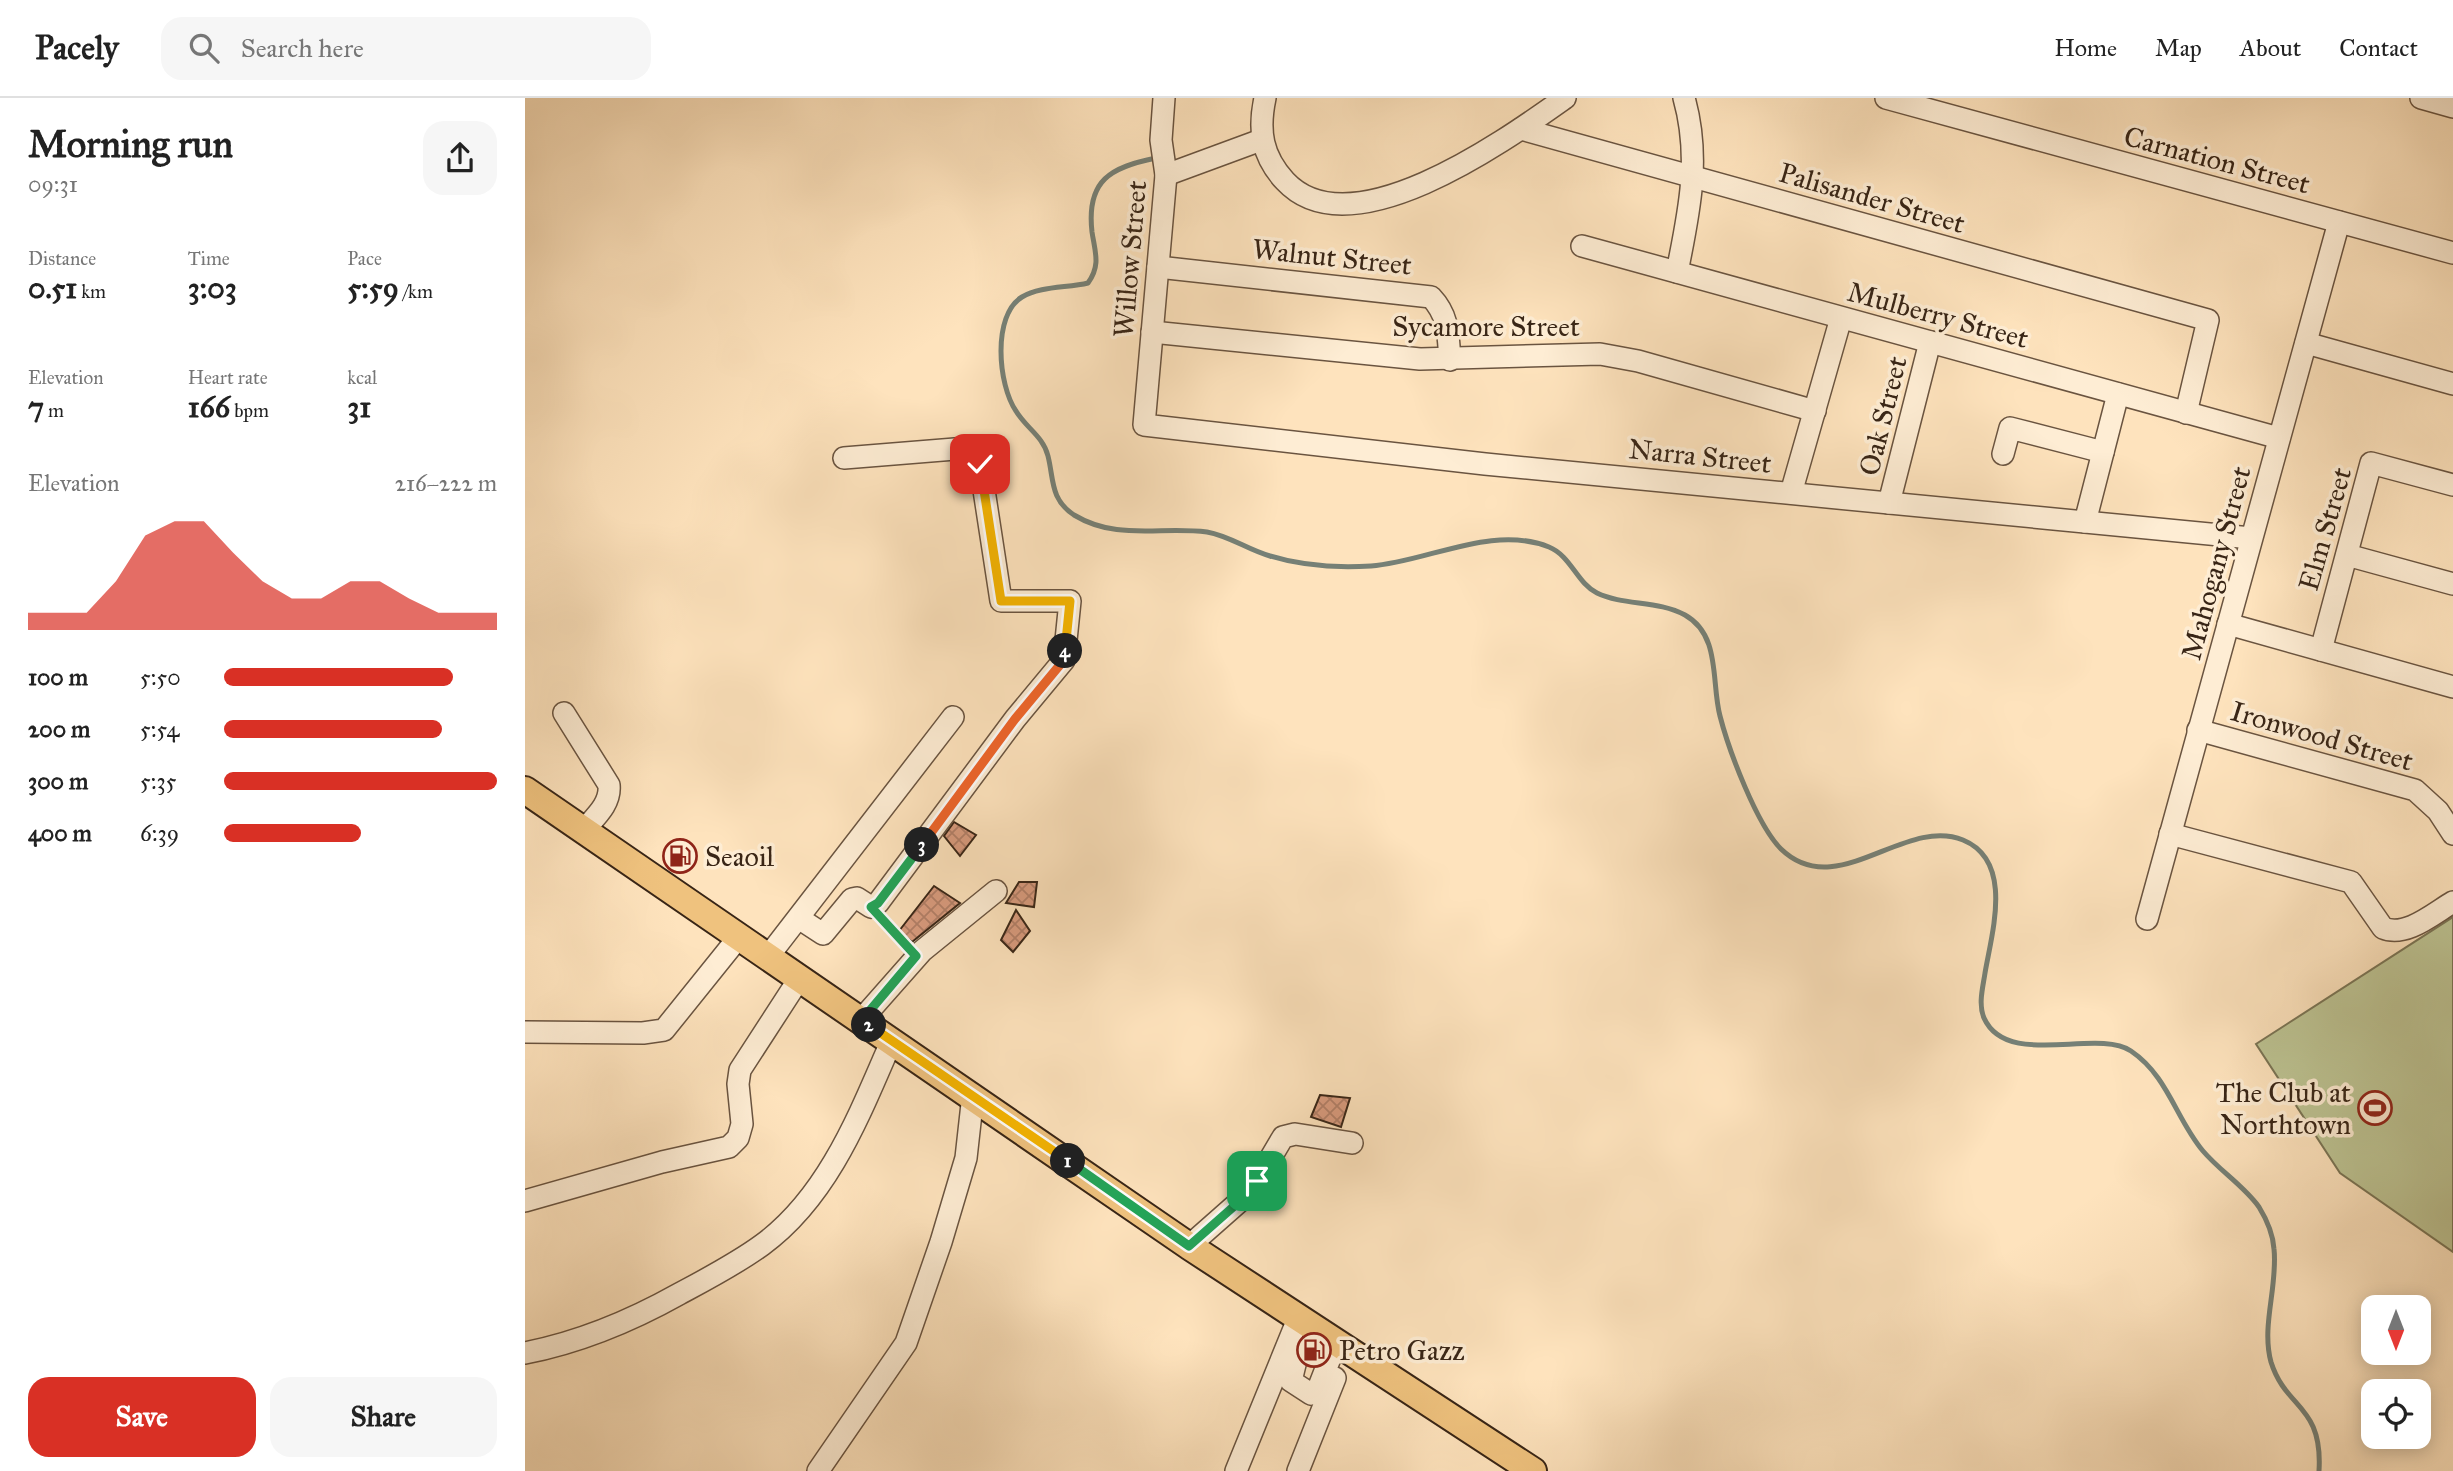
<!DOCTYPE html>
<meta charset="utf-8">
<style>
body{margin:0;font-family:"IM FELL Great Primer",serif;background:#f6f6f6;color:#222;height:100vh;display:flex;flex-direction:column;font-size:26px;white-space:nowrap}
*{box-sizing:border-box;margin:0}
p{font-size:23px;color:#767676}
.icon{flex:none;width:38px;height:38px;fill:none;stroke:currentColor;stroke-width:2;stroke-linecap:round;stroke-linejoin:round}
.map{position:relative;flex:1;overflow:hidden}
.sheet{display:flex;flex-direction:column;background:#fff;width:525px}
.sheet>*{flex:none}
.needle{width:46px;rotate:180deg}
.buttons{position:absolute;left:1836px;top:1197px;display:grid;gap:14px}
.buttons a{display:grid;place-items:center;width:70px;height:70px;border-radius:14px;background:#fff;box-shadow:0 4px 18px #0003;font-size:35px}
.pin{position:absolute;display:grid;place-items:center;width:60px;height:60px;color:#fff;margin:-30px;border-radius:14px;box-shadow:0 4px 10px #0006}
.km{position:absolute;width:35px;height:35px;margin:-18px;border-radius:50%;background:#222;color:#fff;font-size:19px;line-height:35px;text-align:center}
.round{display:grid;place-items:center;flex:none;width:74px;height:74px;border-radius:21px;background:#f6f6f6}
.summary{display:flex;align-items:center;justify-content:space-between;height:119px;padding:0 28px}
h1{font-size:38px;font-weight:700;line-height:52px}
.figures{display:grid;grid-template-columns:repeat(3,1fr);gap:10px;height:119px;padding:7px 28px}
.figures div{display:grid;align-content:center}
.figures b{font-size:30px;font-weight:700}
.figures small{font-size:19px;font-weight:400}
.figures p{font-size:19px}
.chart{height:196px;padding:14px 28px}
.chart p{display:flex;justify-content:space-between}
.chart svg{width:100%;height:126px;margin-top:7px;fill:#d93025;opacity:.7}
.action{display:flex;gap:14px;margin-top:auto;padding:14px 28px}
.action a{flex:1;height:80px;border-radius:21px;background:#d93025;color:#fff;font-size:28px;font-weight:700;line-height:80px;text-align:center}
.action a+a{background:#f6f6f6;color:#222}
ul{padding:0 28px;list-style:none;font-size:23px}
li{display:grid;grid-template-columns:112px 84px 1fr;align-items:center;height:52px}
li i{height:18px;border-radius:9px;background:#d93025}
header{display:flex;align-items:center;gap:42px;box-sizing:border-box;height:98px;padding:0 35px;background:#fff;border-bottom:2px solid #e0e0e0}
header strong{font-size:33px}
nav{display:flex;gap:38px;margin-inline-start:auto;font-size:24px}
.search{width:490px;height:63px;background:#f6f6f6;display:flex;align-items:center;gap:18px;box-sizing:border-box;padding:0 24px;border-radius:21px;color:#767676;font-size:26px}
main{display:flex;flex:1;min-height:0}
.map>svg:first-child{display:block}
.pitch{fill:#bdc493;stroke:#7a7454;stroke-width:2}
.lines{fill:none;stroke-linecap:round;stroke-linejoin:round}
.stream{stroke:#768076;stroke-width:5}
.building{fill:url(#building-cross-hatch);stroke:#382516;stroke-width:2}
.minor-casing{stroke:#6a5440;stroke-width:24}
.major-casing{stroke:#382516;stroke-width:30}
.path{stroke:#382516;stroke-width:2.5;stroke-dasharray:2 3.5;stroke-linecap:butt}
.minor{stroke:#feedd4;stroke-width:21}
.major{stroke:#efc27e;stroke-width:26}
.split-1-casing{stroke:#fff;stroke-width:14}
.split-2-casing{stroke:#fff;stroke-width:14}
.split-3-casing{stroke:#fff;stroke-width:14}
.split-4-casing{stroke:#fff;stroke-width:14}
.split-5-casing{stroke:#fff;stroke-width:14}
.split-1{stroke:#22a559;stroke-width:9}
.split-2{stroke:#f5b400;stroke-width:9}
.split-3{stroke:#22a559;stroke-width:9}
.split-4{stroke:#f0652b;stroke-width:9}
.split-5{stroke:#f5b400;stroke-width:9}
.labels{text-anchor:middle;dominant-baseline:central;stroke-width:7;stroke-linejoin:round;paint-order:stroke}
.street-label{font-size:28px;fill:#382516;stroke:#feedd4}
.poi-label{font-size:28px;fill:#382516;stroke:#feedd4;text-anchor:start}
</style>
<header>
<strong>Pacely</strong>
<div class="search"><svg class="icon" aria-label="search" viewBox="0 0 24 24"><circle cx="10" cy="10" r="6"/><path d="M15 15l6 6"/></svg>Search here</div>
<nav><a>Home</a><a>Map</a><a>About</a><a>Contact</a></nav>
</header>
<main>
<section class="sheet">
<div class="summary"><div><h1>Morning run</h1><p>09:31</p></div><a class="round"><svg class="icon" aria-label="share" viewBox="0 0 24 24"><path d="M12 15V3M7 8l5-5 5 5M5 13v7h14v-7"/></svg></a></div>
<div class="figures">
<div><p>Distance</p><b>0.51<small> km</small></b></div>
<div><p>Time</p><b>3:03</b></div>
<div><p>Pace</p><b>5:59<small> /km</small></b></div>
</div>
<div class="figures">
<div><p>Elevation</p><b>7<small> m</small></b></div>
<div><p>Heart rate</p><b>166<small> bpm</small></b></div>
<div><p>kcal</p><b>31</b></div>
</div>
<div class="chart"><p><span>Elevation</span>216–222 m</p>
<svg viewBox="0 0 160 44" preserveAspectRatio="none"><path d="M0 44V38L10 38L20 38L30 27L40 11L50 6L60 6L70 17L80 27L90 33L100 33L110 27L120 27L130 33L140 38L150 38L160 38V44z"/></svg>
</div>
<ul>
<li><b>100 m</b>5:50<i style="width:84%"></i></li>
<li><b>200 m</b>5:54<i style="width:80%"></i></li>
<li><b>300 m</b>5:35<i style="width:100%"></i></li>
<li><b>400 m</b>6:39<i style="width:50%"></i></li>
</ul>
<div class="action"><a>Save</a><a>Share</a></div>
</section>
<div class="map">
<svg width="1928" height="1373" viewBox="0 0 1928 1373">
<defs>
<pattern id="building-cross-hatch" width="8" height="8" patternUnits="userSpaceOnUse" patternTransform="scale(1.75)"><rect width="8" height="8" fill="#da9c7f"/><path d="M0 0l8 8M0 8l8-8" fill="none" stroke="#b27f67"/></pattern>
</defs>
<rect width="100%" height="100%" fill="#fee3bd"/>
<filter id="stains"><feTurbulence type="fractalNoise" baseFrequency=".00286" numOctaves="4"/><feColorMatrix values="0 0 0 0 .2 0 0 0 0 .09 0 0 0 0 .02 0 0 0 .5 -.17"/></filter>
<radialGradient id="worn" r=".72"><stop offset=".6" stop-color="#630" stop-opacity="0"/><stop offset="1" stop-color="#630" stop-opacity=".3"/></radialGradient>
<polygon class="pitch" points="1928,819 1928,1154 1815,1075 1731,946"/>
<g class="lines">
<path class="stream" d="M631,60c-45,9 -70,22 -64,74 3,20 9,33 -4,51 -20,5 -48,3 -66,14 -30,18 -24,88 -6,114 10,17 27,25 32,45 6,24 2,43 26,59 43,26 86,11 133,17 23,4 41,18 63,24 32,10 67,12 101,10 56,-4 121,-42 178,-19 22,9 28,36 48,46 27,13 61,7 88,22 36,20 26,67 35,101 9,35 37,109 61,133 56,54 123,-33 182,-9 51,21 29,92 22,133 -2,14 -7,31 -1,45 23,51 112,10 147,33 37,25 45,68 72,100 17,20 41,35 56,56 8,13 14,27 15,42 4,37 -13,77 -3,113 15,48 52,42 48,109"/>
</g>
<g class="building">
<polygon points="429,724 451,737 435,758 419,738"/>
<polygon points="494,784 512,784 509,809 481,805"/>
<polygon points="409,788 435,805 387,844 374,833"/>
<polygon points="491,812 505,833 488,854 476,842"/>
<polygon points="795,997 825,1000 816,1029 786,1019"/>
</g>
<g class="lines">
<g class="minor-casing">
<g id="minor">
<polyline points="639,0 636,42 641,77 619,327 960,366 1726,440"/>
<path d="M740,0c-7,33 -3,58 20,83 66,71 222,-42 280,-83"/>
<polyline points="1361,0 1928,155"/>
<polyline points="1896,0 1928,9"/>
<polyline points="996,31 1683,222 1661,315"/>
<polyline points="641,77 736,42"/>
<polyline points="1057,148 1754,340"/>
<path d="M633,169l273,30c18,19 17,38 19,63"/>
<path d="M1152,174c12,-59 24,-114 7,-174"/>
<polyline points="627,234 895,261 1075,256 1113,263 1290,313"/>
<polyline points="1781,245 1928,286"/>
<polyline points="1478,356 1485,330 1578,354"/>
<polyline points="1266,395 1316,220"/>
<polyline points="1364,405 1405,244"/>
<polyline points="1560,424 1593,296"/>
<polyline points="1822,457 1928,486"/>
<polyline points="1703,526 1928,589"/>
<polyline points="1796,552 1846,365 1928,387"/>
<path d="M39,615l45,72c2,19 -14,32 -26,46"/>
<polyline points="1673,632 1890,692 1913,713 1928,736"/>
<path d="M1645,736l181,48 32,46c23,10 51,-15 70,-26"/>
<polyline points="275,821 298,836 327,801 332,800 346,809 353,805 490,621 539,562 545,503 476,503 455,366 430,351 319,360"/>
<polyline points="1622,821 1814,124"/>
<polyline points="242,860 428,619"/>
<polyline points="337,921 397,853 471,793"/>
<polyline points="0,934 118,935 139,932 213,840"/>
<polyline points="0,1103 137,1064 204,1049 213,1040 217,1026 213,986 215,972 274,881"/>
<polyline points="664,1148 715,1103 732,1083 758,1039 770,1036 827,1045"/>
<polyline points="774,1250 766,1283 786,1296 793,1291 811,1245"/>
<path d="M0,1255c56,-11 104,-31 154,-59 28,-15 57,-30 83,-49 67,-49 98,-132 130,-205"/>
<polyline points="293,1373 381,1245 416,1144 441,1060 448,997"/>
<polyline points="711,1373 773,1221"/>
<polyline points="773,1373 810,1280"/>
</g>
</g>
<g class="major-casing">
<polyline id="major" points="0,692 664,1148 1008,1373"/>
</g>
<polyline class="path" points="358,821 379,845"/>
<use href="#minor" class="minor"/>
<use href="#major" class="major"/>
</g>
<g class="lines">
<g class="split-1-casing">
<polyline id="split-1" points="543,1063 664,1148 715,1103 732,1083"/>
</g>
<g class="split-2-casing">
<polyline id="split-2" points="344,927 543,1063"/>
</g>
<g class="split-3-casing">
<polyline id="split-3" points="344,927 337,922 391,858 346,809 353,805 397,747"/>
</g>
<g class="split-4-casing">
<polyline id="split-4" points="397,747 490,621 539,562 540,553"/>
</g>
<g class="split-5-casing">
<polyline id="split-5" points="455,366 476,503 545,503 540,553"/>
</g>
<use href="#split-1" class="split-1"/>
<use href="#split-2" class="split-2"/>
<use href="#split-3" class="split-3"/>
<use href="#split-4" class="split-4"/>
<use href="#split-5" class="split-5"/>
</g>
<defs>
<g id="fuel-ring" transform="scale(1.75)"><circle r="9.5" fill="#feedd4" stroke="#8f2418" stroke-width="1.5"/><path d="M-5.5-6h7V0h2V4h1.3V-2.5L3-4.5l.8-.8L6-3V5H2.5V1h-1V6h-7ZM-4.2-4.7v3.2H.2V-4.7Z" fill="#8f2418"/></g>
<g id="stadium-ring" transform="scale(1.75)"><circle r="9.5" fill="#feedd4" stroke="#8f2418" stroke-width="1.5"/><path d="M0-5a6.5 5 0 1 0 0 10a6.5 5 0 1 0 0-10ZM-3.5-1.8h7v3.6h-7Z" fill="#8f2418"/></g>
</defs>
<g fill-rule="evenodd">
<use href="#fuel-ring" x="155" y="758"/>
<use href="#stadium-ring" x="1850" y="1010"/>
<use href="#fuel-ring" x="789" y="1252"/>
</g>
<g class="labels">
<g class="street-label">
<text transform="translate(1692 62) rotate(15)">Carnation Street</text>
<text transform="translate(1347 100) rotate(16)">Palisander Street</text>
<text transform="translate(807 159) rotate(6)">Walnut Street</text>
<text transform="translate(605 161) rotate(-85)">Willow Street</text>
<text transform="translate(1413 217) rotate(15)">Mulberry Street</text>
<text x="961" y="228">Sycamore Street</text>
<text transform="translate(1358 318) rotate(-76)">Oak Street</text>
<text transform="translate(1175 358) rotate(6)">Narra Street</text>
<text transform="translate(1800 431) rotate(-74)">Elm Street</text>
<text transform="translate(1691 465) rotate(-75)">Mahogany Street</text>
<text transform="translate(1797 638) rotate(16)">Ironwood Street</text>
</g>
<g class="poi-label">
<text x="180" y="758">Seaoil</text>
<text x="1826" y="994" text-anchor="end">The Club at<tspan x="1826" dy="32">Northtown</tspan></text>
<text x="814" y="1252">Petro Gazz</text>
</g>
</g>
<rect width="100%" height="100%" filter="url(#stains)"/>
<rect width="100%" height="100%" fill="url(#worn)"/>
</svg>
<div class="buttons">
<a><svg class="needle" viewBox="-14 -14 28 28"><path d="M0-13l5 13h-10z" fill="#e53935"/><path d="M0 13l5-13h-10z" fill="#767676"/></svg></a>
<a><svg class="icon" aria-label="locate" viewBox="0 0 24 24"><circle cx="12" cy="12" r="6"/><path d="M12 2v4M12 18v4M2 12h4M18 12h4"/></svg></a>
</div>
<div class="pin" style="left:732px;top:1083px;background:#1e9e55"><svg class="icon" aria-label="arrive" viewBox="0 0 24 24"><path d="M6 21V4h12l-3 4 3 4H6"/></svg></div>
<div class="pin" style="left:455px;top:366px;background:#d93025"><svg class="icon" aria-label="check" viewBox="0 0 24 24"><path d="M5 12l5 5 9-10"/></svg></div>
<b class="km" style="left:543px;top:1063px">1</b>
<b class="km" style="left:344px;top:927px">2</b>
<b class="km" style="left:397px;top:747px">3</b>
<b class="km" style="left:540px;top:553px">4</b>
</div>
</main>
